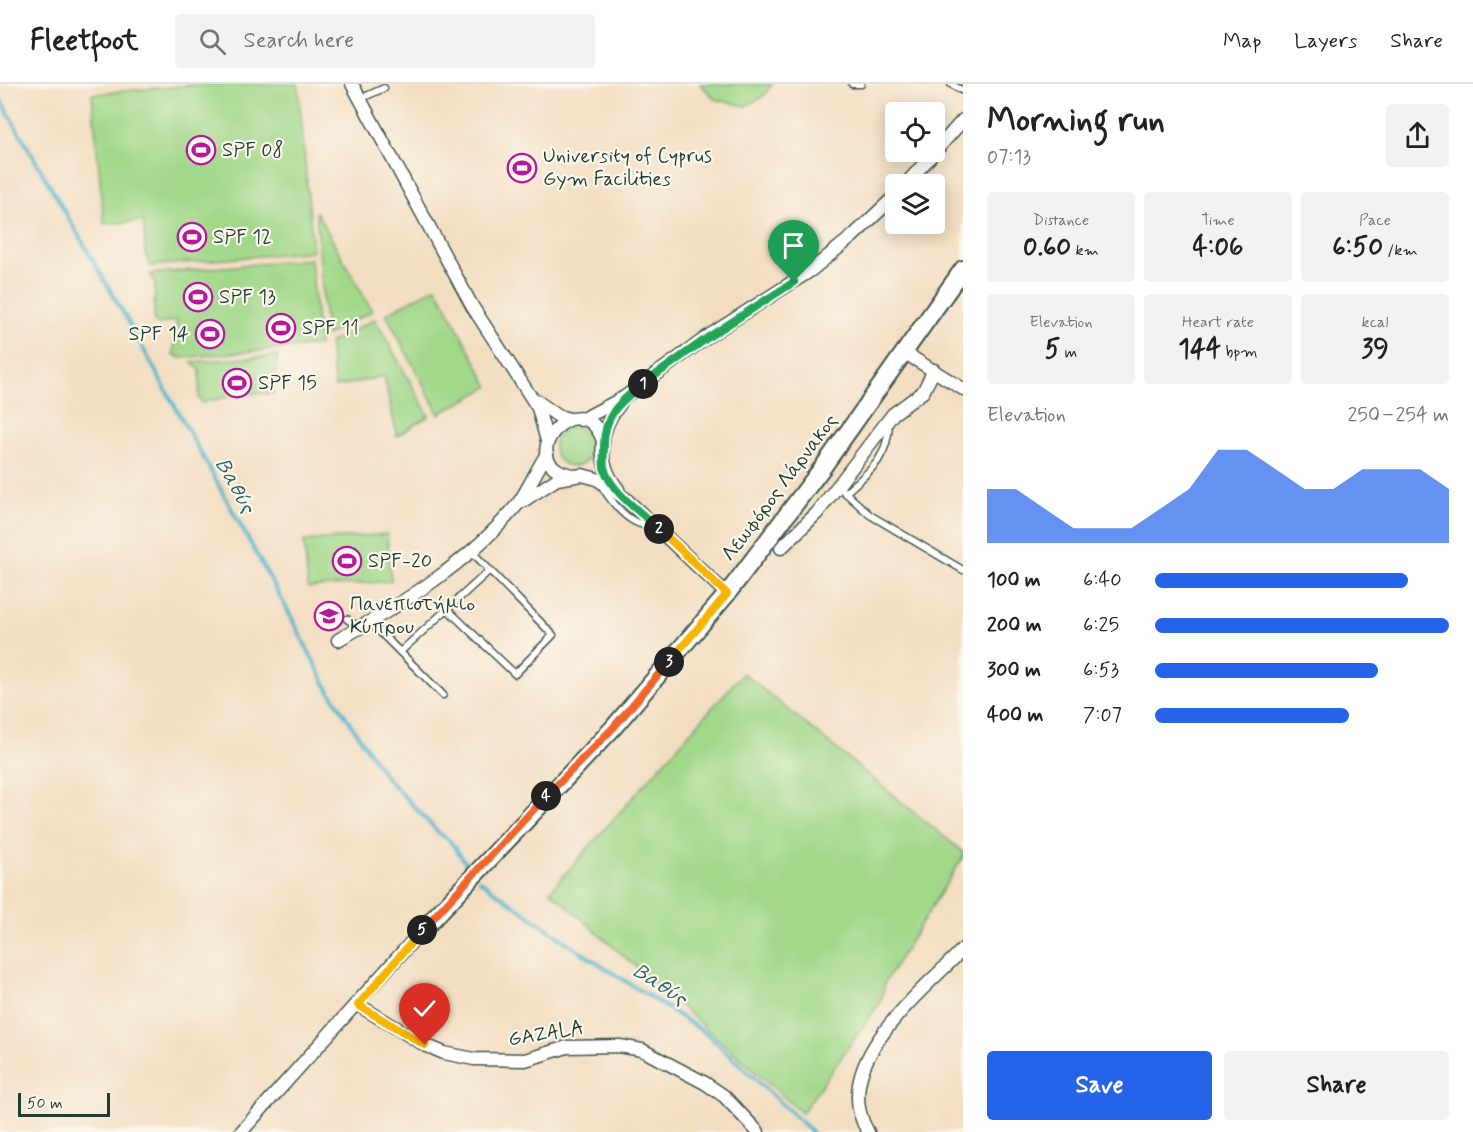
<!DOCTYPE html>
<meta charset="utf-8">
<style>
body{margin:0;font-family:Mynerve,sans-serif;background:#f2f2f2;color:#222;height:100vh;display:flex;flex-direction:column;font-size:22px;white-space:nowrap}
*{box-sizing:border-box;margin:0}
p{font-size:20px;color:#767676}
.icon{flex:none;width:33px;height:33px;fill:none;stroke:currentColor;stroke-width:2;stroke-linecap:round;stroke-linejoin:round}
.map{position:relative;flex:1;overflow:hidden}
.drawer{display:flex;flex-direction:column;background:#fff;width:510px}
.drawer>*{flex:none}
.controls{position:absolute;left:885px;top:18px;display:grid;gap:12px}
.controls a{display:grid;place-items:center;width:60px;height:60px;border-radius:6px;background:#fff;box-shadow:0 3px 15px #0003;font-size:30px}
.scale{position:absolute;left:18px;bottom:15px;width:92px;box-sizing:border-box;padding-left:6px;border:3px solid #1f3d34;border-top:0;font-size:16px;line-height:21px;white-space:nowrap;color:#1f3d34;-webkit-text-stroke:4px #fbf7ec;paint-order:stroke}
.pin{position:absolute;display:grid;place-items:center;width:51px;height:51px;color:#fff;margin:-62px -26px;border-radius:50% 50% 50% 0;rotate:-45deg;box-shadow:0 0 6px #0007}
.pin .icon{rotate:45deg}
.km{position:absolute;width:30px;height:30px;margin:-15px;border-radius:50%;background:#222;color:#fff;font-size:16px;line-height:30px;text-align:center}
.round{display:grid;place-items:center;flex:none;width:63px;height:63px;border-radius:6px;background:#f2f2f2}
.overview{display:flex;align-items:center;justify-content:space-between;height:102px;padding:0 24px}
h1{font-size:33px;font-weight:700;line-height:45px}
.stats{display:grid;grid-template-columns:repeat(3,1fr);gap:9px;height:102px;padding:6px 24px}
.stats div{display:grid;align-content:center;border-radius:6px;background:#f2f2f2;text-align:center}
.stats b{font-size:26px;font-weight:700}
.stats small{font-size:16px;font-weight:400}
.stats p{font-size:16px}
.chart{height:168px;padding:12px 24px}
.chart p{display:flex;justify-content:space-between}
.chart svg{width:100%;height:108px;margin-top:6px;fill:#2563eb;opacity:.7}
.button{display:flex;gap:12px;margin-top:auto;padding:12px 24px}
.button a{flex:1;height:69px;border-radius:6px;background:#2563eb;color:#fff;font-size:24px;font-weight:700;line-height:69px;text-align:center}
.button a+a{background:#f2f2f2;color:#222}
ul{padding:0 24px;list-style:none;font-size:20px}
li{display:grid;grid-template-columns:96px 72px 1fr;align-items:center;height:45px}
li i{height:15px;border-radius:8px;background:#2563eb}
header{display:flex;align-items:center;gap:36px;box-sizing:border-box;height:84px;padding:0 30px;background:#fff;border-bottom:2px solid #e0e0e0}
header strong{font-size:28px}
nav{display:flex;gap:33px;margin-inline-start:auto;font-size:21px}
.search{width:420px;height:54px;background:#f2f2f2;display:flex;align-items:center;gap:15px;box-sizing:border-box;padding:0 21px;border-radius:6px;color:#767676;font-size:22px}
main{display:flex;flex:1;min-height:0}
.map>svg:first-child{display:block}
.green{fill:#a0d788;stroke:#608a5e;stroke-width:1.5}
.lines{fill:none;stroke-linecap:round;stroke-linejoin:round}
.stream{stroke:#4cb4ca;stroke-width:4}
.service-casing{stroke:#3f5549;stroke-width:9}
.minor-casing{stroke:#3f5549;stroke-width:15}
.secondary-casing{stroke:#3f5549;stroke-width:20}
.service{stroke:#fff;stroke-width:6}
.minor{stroke:#fff;stroke-width:12}
.secondary{stroke:#fff;stroke-width:16}
.split-1-casing{stroke:#fff;stroke-width:12}
.split-2-casing{stroke:#fff;stroke-width:12}
.split-3-casing{stroke:#fff;stroke-width:12}
.split-4-casing{stroke:#fff;stroke-width:12}
.split-5-casing{stroke:#fff;stroke-width:12}
.split-6-casing{stroke:#fff;stroke-width:12}
.split-1{stroke:#22a559;stroke-width:8}
.split-2{stroke:#22a559;stroke-width:8}
.split-3{stroke:#f5b400;stroke-width:8}
.split-4{stroke:#f0652b;stroke-width:8}
.split-5{stroke:#f0652b;stroke-width:8}
.split-6{stroke:#f5b400;stroke-width:8}
.labels{text-anchor:middle;dominant-baseline:central;stroke-width:4.5;stroke-linejoin:round;paint-order:stroke}
.poi-label{font-size:20px;fill:#1f3d34;stroke:#fbf7ec;text-anchor:start}
.street-label{font-size:20px;fill:#1f3d34;stroke:#fbf7ec}
.water-label{font-size:21px;font-style:italic;fill:#2c6161;stroke:#fbf7ec}
</style>
<header>
<strong>Fleetfoot</strong>
<div class="search"><svg class="icon" aria-label="search" viewBox="0 0 24 24"><circle cx="10" cy="10" r="6"/><path d="M15 15l6 6"/></svg>Search here</div>
<nav><a>Map</a><a>Layers</a><a>Share</a></nav>
</header>
<main>
<div class="map">
<svg width="963" height="1048" viewBox="0 0 963 1048">
<rect width="100%" height="100%" fill="#fbf7ec"/>
<filter id="ink" filterUnits="userSpaceOnUse"><feTurbulence type="fractalNoise" baseFrequency=".0167" numOctaves="2"/><feDisplacementMap in="SourceGraphic" scale="12" xChannelSelector="R" yChannelSelector="G"/><feConvolveMatrix kernelMatrix="1 2 1 2 8 2 1 2 1" color-interpolation-filters="sRGB"/></filter>
<filter id="wash" filterUnits="userSpaceOnUse"><feTurbulence type="fractalNoise" baseFrequency=".008" numOctaves="4" result="noise"/><feDisplacementMap in="SourceGraphic" scale="24" xChannelSelector="R" yChannelSelector="G"/><feGaussianBlur stdDeviation="1.35" result="paint"/><feColorMatrix in="noise" values="0 0 0 0 0 0 0 0 0 0 0 0 0 0 0 0 0 1.4 0 .05"/><feComposite in="paint" operator="in"/></filter>
<g filter="url(#wash)">
<rect width="100%" height="100%" fill="#f3dec2"/>
<g class="green">
<polygon points="202,0 298,0 313,167 150,182 145,170 144,137 104,140 92,10"/>
<polygon points="700,0 772,0 764,12 746,22 715,15"/>
<polygon points="316,127 372,227 326,252"/>
<polygon points="311,175 319,261 180,274 173,270 177,236 158,240 154,237 155,199 150,190"/>
<polygon points="436,203 489,303 439,330 386,230"/>
<polygon points="375,235 429,332 397,352 384,292 335,303 329,259"/>
<polygon points="278,272 273,310 243,309 202,319 199,315 200,287 192,278"/>
<circle cx="573" cy="363" r="19"/>
<polygon points="387,450 391,497 308,504 304,457"/>
<polygon points="743,589 963,768 963,773 885,898 881,917 802,1029 550,807"/>
</g>
<g class="lines">
<g class="stream">
<polyline points="0,15 129,239 289,529 328,605 385,692 439,749 450,757 470,785"/>
<polyline points="479,796 573,863 707,950 812,1048"/>
</g>
</g>
</g>
<g filter="url(#ink)">
<g class="lines">
<g class="service-casing">
<g id="service">
<polyline points="852,0 861,0"/>
<polyline points="951,0 963,7"/>
<polyline points="360,15 384,4"/>
<path d="M601,401c11,18 30,44 53,40"/>
<polyline points="838,402 870,431 963,486"/>
<path d="M845,409c26,-23 43,-34 44,-70"/>
<polyline points="447,525 515,590 553,551 471,467"/>
<polyline points="347,535 359,543"/>
<polyline points="370,538 443,611"/>
<polyline points="400,568 490,486"/>
</g>
</g>
<g class="minor-casing">
<g id="minor">
<polyline points="352,0 472,222 538,324 547,357"/>
<polyline points="906,100 963,36"/>
<polyline points="905,269 963,305"/>
<polyline points="534,315 558,332 570,335"/>
<polyline points="581,336 623,314 710,251 810,187 853,152 896,111"/>
<path d="M572,391c-64,-13 9,-96 31,-34"/>
<path d="M618,405c-22,-27 -20,-59 2,-85"/>
<polyline points="523,417 557,395 582,391 597,395 626,415 727,510"/>
<polyline points="781,464 817,429 893,330 923,308 934,286"/>
<path d="M338,556c64,-36 131,-77 179,-135 12,-16 19,-35 30,-51"/>
<polyline points="358,921 425,961 444,969 474,975 525,976 567,963 620,962 642,966 705,999 724,1012 758,1048"/>
<polyline points="241,1048 417,852"/>
<path d="M868,1048c-41,-68 53,-139 95,-183"/>
</g>
</g>
<g class="secondary-casing">
<polyline id="secondary" points="417,852 613,644 727,510 823,383 963,185"/>
</g>
<use href="#service" class="service"/>
<use href="#minor" class="minor"/>
<use href="#secondary" class="secondary"/>
</g>
</g>
<g class="lines" filter="url(#ink)">
<g class="split-1-casing">
<polyline id="split-1" points="643,300 710,252 794,198"/>
</g>
<g class="split-2-casing">
<path id="split-2" d="M643,300c-24,18 -40,32 -39,64 0,6 -1,13 0,19 5,24 38,46 55,62"/>
</g>
<g class="split-3-casing">
<polyline id="split-3" points="659,445 727,510 669,578"/>
</g>
<g class="split-4-casing">
<polyline id="split-4" points="546,712 613,644 669,578"/>
</g>
<g class="split-5-casing">
<polyline id="split-5" points="422,846 546,712"/>
</g>
<g class="split-6-casing">
<polyline id="split-6" points="422,846 358,921 425,961"/>
</g>
<use href="#split-1" class="split-1"/>
<use href="#split-2" class="split-2"/>
<use href="#split-3" class="split-3"/>
<use href="#split-4" class="split-4"/>
<use href="#split-5" class="split-5"/>
<use href="#split-6" class="split-6"/>
</g>
<defs>
<g id="stadium-ring" transform="scale(1.5)"><circle r="9.5" fill="#fbf7ec" stroke="#b5179e" stroke-width="1.5"/><path d="M0-5a6.5 5 0 1 0 0 10a6.5 5 0 1 0 0-10ZM-3.5-1.8h7v3.6h-7Z" fill="#b5179e"/></g>
<g id="university-ring" transform="scale(1.5)"><circle r="9.5" fill="#fbf7ec" stroke="#b5179e" stroke-width="1.5"/><path d="M0-5L7-2L0 1L-7-2ZM-4 1L0 2.5L4 1V4Q0 6-4 4Z" fill="#b5179e"/></g>
</defs>
<g fill-rule="evenodd">
<use href="#stadium-ring" x="201" y="66"/>
<use href="#stadium-ring" x="522" y="84"/>
<use href="#stadium-ring" x="192" y="153"/>
<use href="#stadium-ring" x="198" y="213"/>
<use href="#stadium-ring" x="281" y="244"/>
<use href="#stadium-ring" x="210" y="250"/>
<use href="#stadium-ring" x="237" y="299"/>
<use href="#stadium-ring" x="347" y="477"/>
<use href="#university-ring" x="329" y="532"/>
</g>
<g class="labels">
<g class="poi-label">
<text x="222" y="66">SPF 08</text>
<text x="543" y="72">University of Cyprus<tspan x="543" dy="23">Gym Facilities</tspan></text>
<text x="213" y="153">SPF 12</text>
<text x="219" y="213">SPF 13</text>
<text x="302" y="244">SPF 11</text>
<text x="189" y="250" text-anchor="end">SPF 14</text>
<text x="258" y="299">SPF 15</text>
<text x="368" y="477">SPF-20</text>
<text x="350" y="520">Πανεπιστήμιο<tspan x="350" dy="23">Κύπρου</tspan></text>
</g>
<g class="street-label">
<text transform="translate(780 404) rotate(-53)">Λεωφόρος Λάρνακος</text>
<text transform="translate(546 950) rotate(-9)">GAZALA</text>
</g>
<g class="water-label">
<text transform="translate(235 402) rotate(61)">Βαθύς</text>
<text transform="translate(660 901) rotate(33)">Βαθύς</text>
</g>
</g>
</svg>
<div class="controls">
<a><svg class="icon" aria-label="locate" viewBox="0 0 24 24"><circle cx="12" cy="12" r="6"/><path d="M12 2v4M12 18v4M2 12h4M18 12h4"/></svg></a>
<a><svg class="icon" aria-label="layers" viewBox="0 0 24 24"><path d="M12 4l9 5-9 5-9-5zM3 14l9 5 9-5"/></svg></a>
</div>
<div class="scale">50 m</div>
<div class="pin" style="left:794px;top:198px;background:#1e9e55"><svg class="icon" aria-label="arrive" viewBox="0 0 24 24"><path d="M6 21V4h12l-3 4 3 4H6"/></svg></div>
<div class="pin" style="left:425px;top:961px;background:#d93025"><svg class="icon" aria-label="check" viewBox="0 0 24 24"><path d="M5 12l5 5 9-10"/></svg></div>
<b class="km" style="left:643px;top:300px">1</b>
<b class="km" style="left:659px;top:445px">2</b>
<b class="km" style="left:669px;top:578px">3</b>
<b class="km" style="left:546px;top:712px">4</b>
<b class="km" style="left:422px;top:846px">5</b>
</div>
<section class="drawer">
<div class="overview"><div><h1>Morning run</h1><p>07:13</p></div><a class="round"><svg class="icon" aria-label="share" viewBox="0 0 24 24"><path d="M12 15V3M7 8l5-5 5 5M5 13v7h14v-7"/></svg></a></div>
<div class="stats">
<div><p>Distance</p><b>0.60<small> km</small></b></div>
<div><p>Time</p><b>4:06</b></div>
<div><p>Pace</p><b>6:50<small> /km</small></b></div>
</div>
<div class="stats">
<div><p>Elevation</p><b>5<small> m</small></b></div>
<div><p>Heart rate</p><b>144<small> bpm</small></b></div>
<div><p>kcal</p><b>39</b></div>
</div>
<div class="chart"><p><span>Elevation</span>250–254 m</p>
<svg viewBox="0 0 160 44" preserveAspectRatio="none"><path d="M0 44V22L10 22L20 30L30 38L40 38L50 38L60 30L70 22L80 6L90 6L100 14L110 22L120 22L130 14L140 14L150 14L160 22V44z"/></svg>
</div>
<ul>
<li><b>100 m</b>6:40<i style="width:86%"></i></li>
<li><b>200 m</b>6:25<i style="width:100%"></i></li>
<li><b>300 m</b>6:53<i style="width:76%"></i></li>
<li><b>400 m</b>7:07<i style="width:66%"></i></li>
</ul>
<div class="button"><a>Save</a><a>Share</a></div>
</section>
</main>
